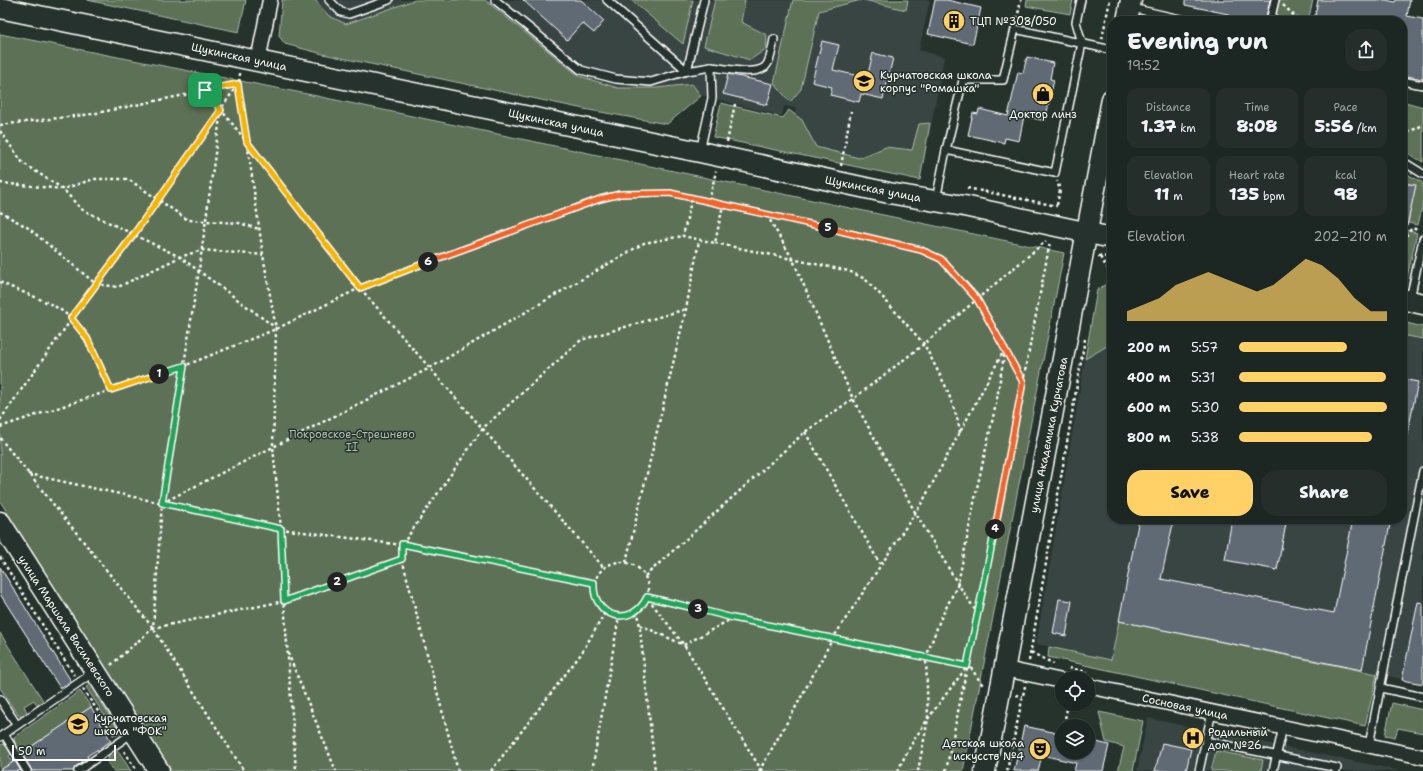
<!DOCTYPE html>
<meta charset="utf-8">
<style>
body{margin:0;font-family:"Shantell Sans",sans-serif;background:#252e2a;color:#f1f3f6;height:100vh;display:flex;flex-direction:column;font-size:15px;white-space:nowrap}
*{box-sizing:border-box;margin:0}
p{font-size:13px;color:#a0a5a5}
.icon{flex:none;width:22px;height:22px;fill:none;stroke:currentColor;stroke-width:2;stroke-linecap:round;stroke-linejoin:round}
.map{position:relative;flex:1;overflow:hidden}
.details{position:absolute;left:1107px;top:16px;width:300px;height:508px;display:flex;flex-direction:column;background:#1c2622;border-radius:16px;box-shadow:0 1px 3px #0004,0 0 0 1px #3a4340}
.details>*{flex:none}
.tools{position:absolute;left:1055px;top:671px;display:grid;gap:8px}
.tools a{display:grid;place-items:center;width:40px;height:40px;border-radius:50%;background:#1c2622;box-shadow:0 1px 3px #0004,0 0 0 1px #3a4340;font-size:20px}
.scale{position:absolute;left:12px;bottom:10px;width:104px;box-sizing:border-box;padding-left:4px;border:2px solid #fff;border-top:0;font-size:11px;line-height:14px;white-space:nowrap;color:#fff;-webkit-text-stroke:3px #26332d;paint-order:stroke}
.pin{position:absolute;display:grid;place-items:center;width:34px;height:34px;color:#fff;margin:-17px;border-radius:8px;box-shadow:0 2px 6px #0006}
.km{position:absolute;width:20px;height:20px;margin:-10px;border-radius:50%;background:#222;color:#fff;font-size:11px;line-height:20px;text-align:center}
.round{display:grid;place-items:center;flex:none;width:42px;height:42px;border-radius:16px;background:#252e2a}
.head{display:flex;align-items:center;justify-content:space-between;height:68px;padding:0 20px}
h1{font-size:22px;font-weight:800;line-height:30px}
.stats{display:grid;grid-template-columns:repeat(3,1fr);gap:6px;height:68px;padding:4px 20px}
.stats div{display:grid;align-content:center;border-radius:10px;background:#252e2a;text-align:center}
.stats b{font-size:17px;font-weight:800}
.stats small{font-size:11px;font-weight:400}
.stats p{font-size:11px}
.chart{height:112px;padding:8px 20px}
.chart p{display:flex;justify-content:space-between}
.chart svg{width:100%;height:72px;margin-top:4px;fill:#ffd166;opacity:.7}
.button{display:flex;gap:8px;margin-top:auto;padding:8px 20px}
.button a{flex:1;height:46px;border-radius:16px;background:#ffd166;color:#111;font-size:16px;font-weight:800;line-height:46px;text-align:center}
.button a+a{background:#252e2a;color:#f1f3f6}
ul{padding:0 20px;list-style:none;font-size:13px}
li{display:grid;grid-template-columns:64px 48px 1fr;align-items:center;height:30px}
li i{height:10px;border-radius:5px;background:#ffd166}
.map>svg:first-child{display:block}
.built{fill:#384442}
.green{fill:#5b7155;stroke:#adb8aa}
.building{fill:#616a74;stroke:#fff}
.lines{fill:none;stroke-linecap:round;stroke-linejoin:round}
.service-casing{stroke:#fff;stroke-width:10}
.minor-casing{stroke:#fff;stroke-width:17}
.secondary-casing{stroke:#fff;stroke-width:23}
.path{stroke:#fff;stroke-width:2.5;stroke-dasharray:3 3;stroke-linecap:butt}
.service{stroke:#26332d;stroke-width:7}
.minor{stroke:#26332d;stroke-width:14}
.secondary{stroke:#26332d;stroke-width:20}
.split-1-casing{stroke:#fff;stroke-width:8}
.split-2-casing{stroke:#fff;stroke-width:8}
.split-3-casing{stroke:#fff;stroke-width:8}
.split-4-casing{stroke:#fff;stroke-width:8}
.split-5-casing{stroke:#fff;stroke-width:8}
.split-6-casing{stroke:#fff;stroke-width:8}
.split-7-casing{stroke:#fff;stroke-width:8}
.split-1{stroke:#f5b400;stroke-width:5}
.split-2{stroke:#22a559;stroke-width:5}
.split-3{stroke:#22a559;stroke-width:5}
.split-4{stroke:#22a559;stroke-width:5}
.split-5{stroke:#f0652b;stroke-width:5}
.split-6{stroke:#f0652b;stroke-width:5}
.split-7{stroke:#f5b400;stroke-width:5}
.labels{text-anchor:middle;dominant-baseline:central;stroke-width:3;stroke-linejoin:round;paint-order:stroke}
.poi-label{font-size:11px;fill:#fff;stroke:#26332d;text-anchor:start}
.street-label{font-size:11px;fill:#fff;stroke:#26332d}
.park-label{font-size:11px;fill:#b5bfb2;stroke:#26332d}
</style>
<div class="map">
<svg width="1423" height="771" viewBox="0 0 1423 771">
<rect width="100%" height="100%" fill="#26332d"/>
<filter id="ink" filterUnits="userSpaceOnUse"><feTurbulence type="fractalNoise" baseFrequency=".025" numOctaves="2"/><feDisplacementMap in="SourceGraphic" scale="8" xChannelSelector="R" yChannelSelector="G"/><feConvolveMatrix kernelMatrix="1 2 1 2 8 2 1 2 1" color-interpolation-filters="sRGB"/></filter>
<g filter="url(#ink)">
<g class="built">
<polygon points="288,0 930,0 919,50 944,57 921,178 789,151 796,108 784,106 782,116 701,95 667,123 280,39"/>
<polygon points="1402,335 1423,339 1423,684 1362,670 1119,621 1111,660 1036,644 1085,359 1112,343 1112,519 1402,519"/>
<polygon points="1148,718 1208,731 1401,771 1137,771"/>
</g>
<g class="green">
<polygon points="87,0 246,0 239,32"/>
<polygon points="282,0 315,0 329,16 346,24 415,0 485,0 579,76 618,88 657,88 692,84 701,96 667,124 584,109 323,54 285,44 279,36"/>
<polygon points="631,0 693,0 683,44"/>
<polygon points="715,0 745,0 741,22 767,35 766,49 750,60 704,46"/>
<polygon points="793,0 861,0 819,11 801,89 790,102 774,83"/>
<polygon points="864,0 908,0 906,10"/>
<polygon points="1027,0 1073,0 1070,14 1026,6"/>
<polygon points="1279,0 1313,0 1308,21 1296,21 1276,15"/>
<polygon points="0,34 307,94 1064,253 963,771 169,771 0,501"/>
<polygon points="1402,101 1423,107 1423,162 1402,150"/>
<polygon points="721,103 783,118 789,110 802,120 816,147 859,158 886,147 912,150 919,124 930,123 920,180 713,137"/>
<polygon points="1402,171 1423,183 1423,203 1418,225 1408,223 1415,185 1402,183"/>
<polygon points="1402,229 1417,233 1406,282 1402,281"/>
<polygon points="1112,280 1112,343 1085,359 1097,290"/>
<polygon points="1402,322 1423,327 1423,339 1402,335"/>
<polygon points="1119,621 1377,674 1365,726 1048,657 1049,647 1111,660"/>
<polygon points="0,633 44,702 38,707 34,700 24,706 28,714 23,718 18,715 0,688"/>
<polygon points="89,685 121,733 117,735 86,687"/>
<polygon points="80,691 91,707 23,752 36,771 33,771 15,744 14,737"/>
<polygon points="1392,703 1423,710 1423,733 1398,728 1395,737 1385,735"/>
<polygon points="1099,712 1143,721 1133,771 1118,771 1124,747 1106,742"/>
<polygon points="2,744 7,746 11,754 9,756 13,762 0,770 0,746"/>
<polygon points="118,751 131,771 113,771 107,762 109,757"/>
<polygon points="1216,751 1263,760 1261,771 1211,771"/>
</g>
<g class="building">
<polygon points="523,0 581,0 604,21 594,33 582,23 567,40"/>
<polygon points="935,0 947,0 981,8 973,44 928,34"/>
<polygon points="1185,0 1270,0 1265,21 1226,21 1228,14 1185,5"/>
<polygon points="1318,0 1386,0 1395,2 1396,0 1410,0 1407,16 1423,19 1423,79 1402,75 1402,52 1406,31 1402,30 1402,21 1314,21"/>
<polygon points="822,41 839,45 833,70 867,78 873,53 893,58 883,99 861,94 859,102 830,95 832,87 812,82"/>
<polygon points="1027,57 1053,63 1050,79 1054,80 1045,121 1024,116 1019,141 1005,138 1004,143 968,135 973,113 978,114 979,109 1008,116 1018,72 1023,73"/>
<polygon points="728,74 773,84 767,105 723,94"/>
<polygon points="1402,183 1416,185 1407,226 1402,225"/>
<polygon points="1402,379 1418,382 1407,436 1402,435"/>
<polygon points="1139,519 1174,519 1161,579 1334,613 1353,519 1391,519 1362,670 1119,621"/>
<polygon points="1232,519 1287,519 1277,570 1225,560"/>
<polygon points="0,567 71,681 60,688 0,594"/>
<polygon points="1059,599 1072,601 1066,636 1053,633"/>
<polygon points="1418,602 1423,603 1423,684 1402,680"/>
<polygon points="91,707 111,741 87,756 88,758 75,767 73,771 32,771 23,756 25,755 23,752"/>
<polygon points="1024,726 1062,734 1062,752 1088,752 1088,740 1109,745 1103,771 1074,771 1076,763 1042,755 1038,771 1014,771"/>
<polygon points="1162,743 1191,749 1186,771 1155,771"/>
<polygon points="15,761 21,771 0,771 0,770"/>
</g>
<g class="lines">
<g class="service-casing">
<g id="service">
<polyline points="329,0 341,12 349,14 389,0"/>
<polyline points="495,0 581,70 616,79 651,82 687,71"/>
<polyline points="607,0 687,71"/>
<polyline points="704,0 687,71 711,67"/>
<polyline points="1132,8 1189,21"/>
<polyline points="1270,21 1275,0"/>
<polyline points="1402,81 1423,85"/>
<polyline points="946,150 1055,173 1082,43 1076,22 1081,0"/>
<path d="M700,151l12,-53 -1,-31c14,1 42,9 54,0 6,-6 7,-19 9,-28"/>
<polyline points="1402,161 1423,174"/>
<polyline points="936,200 946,150 963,80 1003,80 1015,29 1112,50"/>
<polyline points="1410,299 1423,239"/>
<polyline points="1381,688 1423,697"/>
<polyline points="0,699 17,725"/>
<polyline points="4,734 27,771"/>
<polyline points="0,737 94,672"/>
<polyline points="1206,741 1337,768 1336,771"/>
<polyline points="1369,745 1423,471"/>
<polyline points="78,771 134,732"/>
<polyline points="1199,771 1212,712"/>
<polyline points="1273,771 1283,727"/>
</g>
</g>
<g class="minor-casing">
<g id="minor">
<polyline points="258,61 270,0"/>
<polyline points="1005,669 1062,681"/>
<polyline points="1088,686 1423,757"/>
</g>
</g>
<g class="secondary-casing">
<g id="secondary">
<polyline points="0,8 700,152 889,193 964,206 1112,238"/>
<polyline points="1127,21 1131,0"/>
<polyline points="1402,299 1423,304"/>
<polyline points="0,522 159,771"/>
<polyline points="985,771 1112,99"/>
</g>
</g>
<g class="path">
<polyline points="1283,5 1300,21"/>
<polyline points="1017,19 1021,0"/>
<polyline points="1102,39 1110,0"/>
<polyline points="240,73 239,84 263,255 276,329 273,447 281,529 284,601 296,771"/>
<polyline points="205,90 247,142 360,288 604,568"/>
<polyline points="221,110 199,270 162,503 153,628 284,601 402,559"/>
<polyline points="0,125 92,114 238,84"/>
<polyline points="0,131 23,163 63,189 81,209 180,257 276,328"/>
<polyline points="1402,135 1423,125"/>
<polyline points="727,142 735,104"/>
<polyline points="841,166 851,111"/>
<polyline points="0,183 63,189 94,179 128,179 188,220 239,223 259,229"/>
<polyline points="967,188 1057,206"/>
<polygon points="692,197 723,205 715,243 683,236"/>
<polyline points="709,201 716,171"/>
<polyline points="723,205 921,250 941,259 977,299 1005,349 996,404 977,488 958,584 940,620 926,657 928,719 918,771"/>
<polyline points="1057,205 1060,190 1057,181"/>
<polyline points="0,212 27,227 96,284 118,287 180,257 202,250 263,255"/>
<polyline points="767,215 793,260 853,399 915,512 958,584 978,614"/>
<polyline points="1402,241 1412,228 1418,230"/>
<polyline points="715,243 849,271 865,279 877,291 924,344 947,389 958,421 960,433"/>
<polyline points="1098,256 1112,257"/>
<polyline points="1100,257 1112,275"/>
<path d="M0,282c18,9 38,15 56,25 30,17 41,54 55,84"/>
<polyline points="1005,350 1023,382"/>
<path d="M0,420c79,-113 161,-223 238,-336"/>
<polyline points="0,427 184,366 276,329 360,288 507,232 600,199 620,194 670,193 692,197"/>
<polyline points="805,432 880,564"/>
<polyline points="0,438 153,628 244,771"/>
<polyline points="28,474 281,529 402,545 595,583"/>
<polyline points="162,503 430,368 644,243 683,236"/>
<polyline points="0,557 74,675"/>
<polyline points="626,562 686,309 699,241"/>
<circle cx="621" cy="589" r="27"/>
<polyline points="645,576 805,432 853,399 924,344 1046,241"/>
<polyline points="638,610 655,771"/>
<polyline points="640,625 684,645 733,618"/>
<polyline points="1031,652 1054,664"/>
<polyline points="288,653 336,771"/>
<polyline points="1029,661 1085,339"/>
<polyline points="111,665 153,628"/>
<polyline points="1069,668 1087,672"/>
<polyline points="83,689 114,735"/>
<polyline points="1016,695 1023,696"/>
<polyline points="1064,724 1068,704"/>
<polyline points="124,751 137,771"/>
<polyline points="458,771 402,559 402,545 483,428 581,340 686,309"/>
<polyline points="491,771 581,654 606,611"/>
<polyline points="592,771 619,616"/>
<polyline points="759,771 793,712 833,638 923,501 1003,352"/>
<polyline points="762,771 684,645 647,597 733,618 967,666 971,668 984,687"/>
<path d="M898,771c15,-36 44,-71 68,-103"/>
<polyline points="946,771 982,594 1050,242"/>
<polyline points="1007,771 1025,686"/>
</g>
<use href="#service" class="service"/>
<use href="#minor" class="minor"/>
<use href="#secondary" class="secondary"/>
</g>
</g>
<g class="lines" filter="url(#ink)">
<g class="split-1-casing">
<polyline id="split-1" points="159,374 111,390 87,338 71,318 134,234 221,110 205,90"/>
</g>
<g class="split-2-casing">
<polyline id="split-2" points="159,374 184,366 162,503 281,529 284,601 337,582"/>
</g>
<g class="split-3-casing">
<path id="split-3" d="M337,582l65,-23v-15l192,39c-2,35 38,46 53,14l51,12"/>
</g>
<g class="split-4-casing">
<polyline id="split-4" points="698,609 733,618 967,666 995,529"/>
</g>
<g class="split-5-casing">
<polyline id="split-5" points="828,228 921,250 941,259 977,299 1023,382 995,529"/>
</g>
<g class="split-6-casing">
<polyline id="split-6" points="428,262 600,199 620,194 670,193 828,228"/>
</g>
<g class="split-7-casing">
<polyline id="split-7" points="205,90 238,84 247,142 360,288 428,262"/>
</g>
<use href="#split-1" class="split-1"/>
<use href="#split-2" class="split-2"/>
<use href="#split-3" class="split-3"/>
<use href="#split-4" class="split-4"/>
<use href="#split-5" class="split-5"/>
<use href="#split-6" class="split-6"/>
<use href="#split-7" class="split-7"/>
</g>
<defs>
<g id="building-disc" transform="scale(1.15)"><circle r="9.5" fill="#ffd166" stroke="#26332d"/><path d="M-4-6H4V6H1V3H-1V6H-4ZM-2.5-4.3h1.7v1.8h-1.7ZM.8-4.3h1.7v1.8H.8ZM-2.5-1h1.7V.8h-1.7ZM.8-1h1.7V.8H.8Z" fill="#111"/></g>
<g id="school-disc" transform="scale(1.15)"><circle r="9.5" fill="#ffd166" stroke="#26332d"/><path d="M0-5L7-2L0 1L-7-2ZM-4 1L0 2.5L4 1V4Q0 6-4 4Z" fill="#111"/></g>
<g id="shop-disc" transform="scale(1.15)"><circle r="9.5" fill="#ffd166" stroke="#26332d"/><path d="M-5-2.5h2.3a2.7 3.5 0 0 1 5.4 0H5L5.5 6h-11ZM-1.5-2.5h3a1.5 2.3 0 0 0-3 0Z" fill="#111"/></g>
<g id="hospital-disc" transform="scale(1.15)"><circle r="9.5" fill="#ffd166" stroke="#26332d"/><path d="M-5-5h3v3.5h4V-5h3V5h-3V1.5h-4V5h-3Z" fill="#111"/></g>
<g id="theatre-disc" transform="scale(1.15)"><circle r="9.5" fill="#ffd166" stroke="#26332d"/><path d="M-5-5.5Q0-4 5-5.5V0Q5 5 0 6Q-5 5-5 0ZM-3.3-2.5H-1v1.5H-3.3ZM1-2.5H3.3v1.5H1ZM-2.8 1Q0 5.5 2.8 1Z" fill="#111"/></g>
</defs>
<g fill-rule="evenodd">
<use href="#building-disc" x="954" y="21"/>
<use href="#school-disc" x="864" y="81"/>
<use href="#shop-disc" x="1043" y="94"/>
<use href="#school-disc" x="78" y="724"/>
<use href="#hospital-disc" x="1193" y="738"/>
<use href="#theatre-disc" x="1040" y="749"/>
</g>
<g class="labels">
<g class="poi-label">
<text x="970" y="21">ТЦП №308/050</text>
<text x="880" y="75">Курчатовская школа<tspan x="880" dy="13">корпус "Ромашка"</tspan></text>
<text x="1043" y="114" text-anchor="middle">Доктор линз</text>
<text x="94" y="718">Курчатовская<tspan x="94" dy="13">школа "ФОК"</tspan></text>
<text x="1208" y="732">Родильный<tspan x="1208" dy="13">дом №26</tspan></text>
<text x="1024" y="743" text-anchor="end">Детская школа<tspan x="1024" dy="13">искусств №4</tspan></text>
</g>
<g class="street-label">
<text transform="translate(239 57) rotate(12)">Щукинская улица</text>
<text transform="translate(556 123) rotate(12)">Щукинская улица</text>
<text transform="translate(873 189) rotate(11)">Щукинская улица</text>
<text transform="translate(1049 435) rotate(-79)">улица Академика Курчатова</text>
<text transform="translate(66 626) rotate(57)">улица Маршала Василевского</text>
<text transform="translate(1185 707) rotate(12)">Сосновая улица</text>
</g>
<g class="park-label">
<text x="352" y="434">Покровское-Стрешнево<tspan x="352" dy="13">II</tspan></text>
</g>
</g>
</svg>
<div class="tools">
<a><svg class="icon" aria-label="locate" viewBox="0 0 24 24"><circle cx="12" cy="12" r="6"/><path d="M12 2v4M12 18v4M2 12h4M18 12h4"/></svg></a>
<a><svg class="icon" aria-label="layers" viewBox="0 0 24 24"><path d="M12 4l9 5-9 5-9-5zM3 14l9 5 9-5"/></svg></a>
</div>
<div class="scale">50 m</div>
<div class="pin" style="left:205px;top:90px;background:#1e9e55"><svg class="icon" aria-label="arrive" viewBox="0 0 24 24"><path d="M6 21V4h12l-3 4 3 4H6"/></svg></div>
<b class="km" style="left:159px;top:374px">1</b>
<b class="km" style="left:337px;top:582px">2</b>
<b class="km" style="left:698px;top:609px">3</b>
<b class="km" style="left:995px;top:529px">4</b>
<b class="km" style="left:828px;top:228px">5</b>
<b class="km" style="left:428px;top:262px">6</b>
<section class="details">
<div class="head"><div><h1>Evening run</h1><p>19:52</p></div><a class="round"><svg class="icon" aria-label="share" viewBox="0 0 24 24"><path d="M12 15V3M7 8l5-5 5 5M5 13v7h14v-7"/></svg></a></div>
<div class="stats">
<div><p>Distance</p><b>1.37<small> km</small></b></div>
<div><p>Time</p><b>8:08</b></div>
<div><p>Pace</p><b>5:56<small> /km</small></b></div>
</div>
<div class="stats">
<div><p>Elevation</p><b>11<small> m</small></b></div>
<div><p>Heart rate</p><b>135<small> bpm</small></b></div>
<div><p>kcal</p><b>98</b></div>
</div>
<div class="chart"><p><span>Elevation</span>202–210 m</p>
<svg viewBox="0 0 160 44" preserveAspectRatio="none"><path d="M0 44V38L10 34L20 30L30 22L40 18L50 14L60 18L70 22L80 26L90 22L100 14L110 6L120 10L130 18L140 30L150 38L160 38V44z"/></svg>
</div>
<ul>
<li><b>200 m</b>5:57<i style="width:73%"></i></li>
<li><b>400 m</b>5:31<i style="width:99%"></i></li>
<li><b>600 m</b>5:30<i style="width:100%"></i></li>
<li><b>800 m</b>5:38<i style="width:90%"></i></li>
</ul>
<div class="button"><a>Save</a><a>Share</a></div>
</section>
</div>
